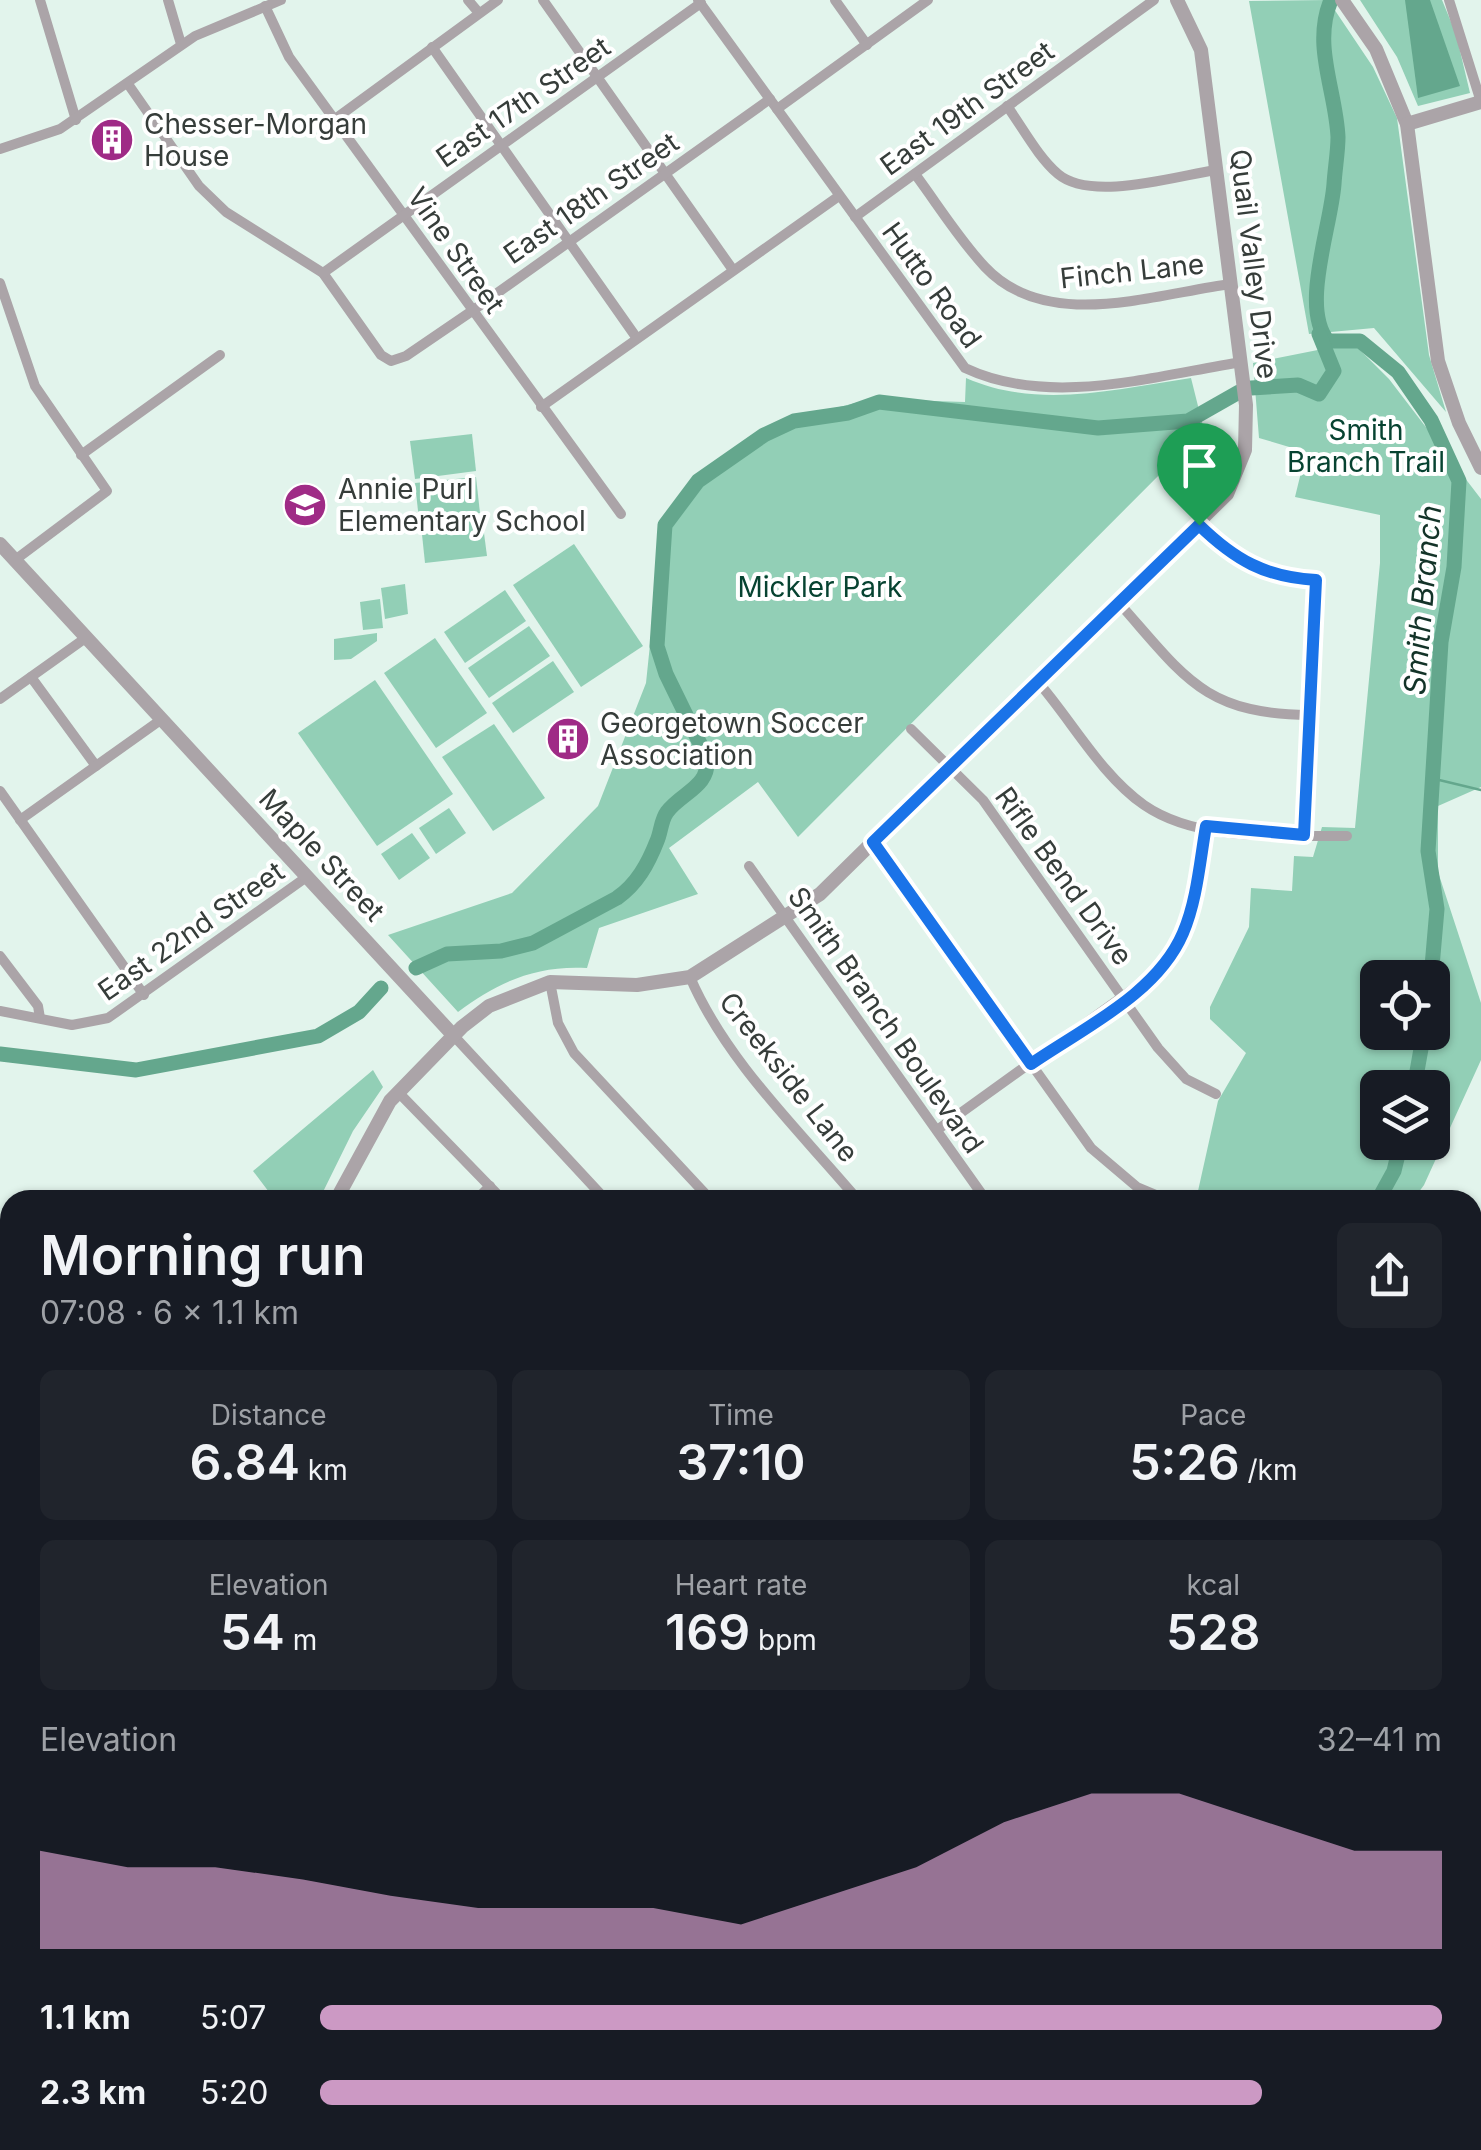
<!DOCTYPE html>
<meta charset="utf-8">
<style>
body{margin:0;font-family:Inter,sans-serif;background:#20242c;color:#f1f3f6;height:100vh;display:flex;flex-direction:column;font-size:38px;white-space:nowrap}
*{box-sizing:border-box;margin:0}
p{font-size:32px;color:#9ea1a6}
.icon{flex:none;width:55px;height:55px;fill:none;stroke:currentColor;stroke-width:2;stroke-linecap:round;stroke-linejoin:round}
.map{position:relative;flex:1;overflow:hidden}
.panel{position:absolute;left:0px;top:1190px;width:1482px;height:960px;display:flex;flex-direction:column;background:#171b24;border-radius:30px 30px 0 0;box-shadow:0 2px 8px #0004}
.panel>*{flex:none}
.buttons{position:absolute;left:1360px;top:960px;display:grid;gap:20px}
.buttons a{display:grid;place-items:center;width:90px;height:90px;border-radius:15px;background:#171b24;box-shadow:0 2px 8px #0004;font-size:50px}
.pin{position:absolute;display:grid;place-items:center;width:85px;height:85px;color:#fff;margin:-102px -42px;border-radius:50% 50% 50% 0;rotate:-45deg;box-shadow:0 0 10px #0007}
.pin .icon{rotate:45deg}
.round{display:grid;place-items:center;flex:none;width:105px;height:105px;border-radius:15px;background:#20242c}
.headline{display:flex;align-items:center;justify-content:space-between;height:170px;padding:0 40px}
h1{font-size:55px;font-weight:600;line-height:75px}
.stats{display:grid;grid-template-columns:repeat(3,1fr);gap:15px;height:170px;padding:10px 40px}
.stats div{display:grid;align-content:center;border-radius:15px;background:#20242c;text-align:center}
.stats b{font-size:50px;font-weight:600}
.stats small{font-size:28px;font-weight:400}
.stats p{font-size:28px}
.chart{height:280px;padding:20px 40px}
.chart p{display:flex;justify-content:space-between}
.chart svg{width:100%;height:180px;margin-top:10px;fill:#cc99c4;opacity:.7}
ul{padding:0 40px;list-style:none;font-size:32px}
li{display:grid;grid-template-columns:160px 120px 1fr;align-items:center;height:75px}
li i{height:25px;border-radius:12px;background:#cc99c4}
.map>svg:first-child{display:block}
.green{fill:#92cfb6;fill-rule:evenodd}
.forest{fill:#7bbea4}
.water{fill:#64a78d}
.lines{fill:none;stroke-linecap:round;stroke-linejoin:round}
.stream{stroke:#64a78d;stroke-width:2.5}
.river{stroke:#64a78d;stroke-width:15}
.minor{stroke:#aba4a8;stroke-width:10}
.tertiary{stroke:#aba4a8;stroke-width:14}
.secondary{stroke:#898086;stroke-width:15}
.route-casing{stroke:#fff;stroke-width:20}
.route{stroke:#1a73e8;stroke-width:12}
.labels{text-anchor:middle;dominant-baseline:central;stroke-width:8;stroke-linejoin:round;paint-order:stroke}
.street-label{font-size:28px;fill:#363d3a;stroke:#fff}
.poi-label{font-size:28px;fill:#363d3a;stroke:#fff;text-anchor:start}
.park-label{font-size:28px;fill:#074331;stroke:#fff}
.water-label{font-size:30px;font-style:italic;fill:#133328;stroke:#fff}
</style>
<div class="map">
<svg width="1481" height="2150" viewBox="0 0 1481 2150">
<rect width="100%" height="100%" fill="#e2f4ec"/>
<g class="green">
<polygon points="1328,0 1373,67 1397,118 1429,355 1446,412 1374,328 1309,334 1249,1"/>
<polygon points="1360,0 1442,0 1456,34 1470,93 1418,106 1397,57"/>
<path d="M1353,343l36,36 92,120v288l-43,19v66l43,131v57l-57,125 -11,15h-217l22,-99 28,-48 -36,-34v-12l39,-80 2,-39 41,3 2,-35 19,1 9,-30 33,1 25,-265v-48l-85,-18 11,-45 -47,-14 -6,-75zM1378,978h54v54h-54zM1378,1088h54v54h-54z"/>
<path d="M966,378c73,32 149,11 225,0l13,52 -406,407 -40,-55 -89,66 29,46 -99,34 -12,40c-51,-3 -89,14 -129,44l-70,-77 124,-42 86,-87 48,-123 16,-154 27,-43 37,-31 58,-34 87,-22 94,3z"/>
<polygon points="472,434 476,471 415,479 410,441"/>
<polygon points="476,477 480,513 419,520 415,483"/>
<polygon points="482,518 487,556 425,563 421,525"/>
<polygon points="574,544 643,646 581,687 513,585"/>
<polygon points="405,584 408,614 385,619 381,588"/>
<polygon points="505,590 526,621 465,663 444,632"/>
<polygon points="380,599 383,628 363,630 360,602"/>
<polygon points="529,626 550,656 489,698 468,668"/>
<polygon points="377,633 377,641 351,659 334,660 334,639"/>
<polygon points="435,638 487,713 436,748 384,673"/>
<polygon points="553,661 574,692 513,733 492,703"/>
<polygon points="375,680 453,794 377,846 298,733"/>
<polygon points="494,724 545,798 493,831 442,757"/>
<polygon points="449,808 466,833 436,854 419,828"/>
<polygon points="412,833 430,858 399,880 381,854"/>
<polygon points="373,1070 383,1087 353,1131 319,1200 275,1200 253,1171"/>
</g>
<polygon class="forest" points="1473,2084 1481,2092 1481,2150 1448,2150 1439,2140 1472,2140"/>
<polygon class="water" points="1405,0 1430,0 1460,86 1418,98"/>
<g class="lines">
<polyline class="stream" points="1435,779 1481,790"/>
<g class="river">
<path d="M1331,0c-19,45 5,91 7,137 0,15 -3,31 -4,47 -3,43 -34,124 -6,157h32l38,31 33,48 28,61 -5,86 -13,75 -13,209 9,58 -6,69"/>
<polyline points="1251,388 1298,385 1319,394 1334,371 1319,334"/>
<path d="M416,968l31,-14 54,-3 32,-8 84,-45c20,-14 31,-34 40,-57 4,-9 4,-21 10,-29 15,-20 43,-25 40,-54l-41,-84 -9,-28 8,-121 33,-44 66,-46 30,-14 54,-8 31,-11 219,26 90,-7 51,-29"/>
<polyline points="0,1054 136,1070 318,1036 359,1012 381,988"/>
<polyline points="1414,1088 1424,1032"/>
<polyline points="1378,1200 1394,1171 1401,1142"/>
<polyline points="886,2150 892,2140"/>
</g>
<g class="minor">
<polyline points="40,0 76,120"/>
<polyline points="168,0 181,44"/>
<polyline points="468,0 479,13"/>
<polyline points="543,0 733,270"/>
<path d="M698,0l267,368c85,40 188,8 277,-6"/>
<polyline points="835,0 867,45"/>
<polyline points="1449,0 1481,102"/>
<polyline points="265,6 289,57 621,514"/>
<polyline points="432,47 636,337"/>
<polyline points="128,84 199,186 226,212 323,273 381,355 391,361 406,356 472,311 770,99"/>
<path d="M1007,106c16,22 31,51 51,68 33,28 118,2 158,-4"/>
<polyline points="777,109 928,0"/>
<polyline points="335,119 498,0"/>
<polyline points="0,149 60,129 195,36 281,0"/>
<path d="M915,174c23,31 44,65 70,93 62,66 169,27 246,17"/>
<polyline points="855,217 1154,0"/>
<polyline points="323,273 701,3"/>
<polyline points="0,283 35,386 107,491 15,560"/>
<polyline points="541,407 839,196"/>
<polyline points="81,455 220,355"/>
<path d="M1199,525c36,35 66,52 117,55l-11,255"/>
<path d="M1119,603c65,73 84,111 190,112"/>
<polyline points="31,677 96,766"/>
<path d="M1038,682c34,39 63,93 106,123 55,38 140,30 203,31"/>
<polyline points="0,699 87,637"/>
<polyline points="911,729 983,800 1158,1048 1186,1079 1216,1094"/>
<polyline points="0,791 144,995"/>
<polyline points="20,820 162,719"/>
<polyline points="873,842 1091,1148 1137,1187 1168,1200"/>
<polyline points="749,866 986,1200"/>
<polyline points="0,956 38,1006 40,1018"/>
<path d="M690,977c36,84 109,153 168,223"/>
<polyline points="550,982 558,1023 574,1053 711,1200"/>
<polyline points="0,1011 72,1025 108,1018 308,876"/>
<polyline points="453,1035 606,1200"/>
<polyline points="398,1092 503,1200"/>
<polyline points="937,1130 1161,969 1189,918 1206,826"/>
<polyline points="476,1200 490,1186"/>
<polyline points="0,1588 10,1601"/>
<polyline points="0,1901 10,1894"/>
<polyline points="0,1916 10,1909"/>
<polyline points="0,1961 10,1975"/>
<polyline points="130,2140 137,2150"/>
</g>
<g class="tertiary">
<polyline points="1342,0 1376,49 1407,124 1438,361 1459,423 1481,468"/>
<polyline points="1407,124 1481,102"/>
<polyline points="0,544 453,1035"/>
<polyline points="336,1200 390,1101 462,1027 489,1006 550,982 637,985 690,977 820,894 1227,494 1245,450 1246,405 1201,50 1177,0"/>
<polyline points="0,1516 10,1508"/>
<polyline points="0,1533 10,1525"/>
</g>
<g class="secondary">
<polyline points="0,1739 10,1744"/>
<polyline points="436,2140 444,2150"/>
</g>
</g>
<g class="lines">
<g class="route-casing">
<path id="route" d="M1199,525c36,35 66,52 117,55l-12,255 -98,-9c-6,34 -9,75 -23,107 -26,61 -100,95 -152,131l-158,-222z"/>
</g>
<use href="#route" class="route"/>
</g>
<defs>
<g id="building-disc" transform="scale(2.25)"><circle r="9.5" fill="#9f2b86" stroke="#fff"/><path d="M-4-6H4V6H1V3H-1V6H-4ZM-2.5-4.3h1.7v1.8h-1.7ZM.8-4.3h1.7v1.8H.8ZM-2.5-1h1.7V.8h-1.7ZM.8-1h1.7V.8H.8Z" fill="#fff"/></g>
<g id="school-disc" transform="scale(2.25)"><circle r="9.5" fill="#9f2b86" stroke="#fff"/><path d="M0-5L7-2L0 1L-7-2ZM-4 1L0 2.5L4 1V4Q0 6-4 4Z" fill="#fff"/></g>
</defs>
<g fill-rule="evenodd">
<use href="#building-disc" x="112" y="140"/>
<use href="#school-disc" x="305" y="505"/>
<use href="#building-disc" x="568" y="739"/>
</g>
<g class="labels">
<g class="street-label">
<text transform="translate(523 102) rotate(-35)">East 17th Street</text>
<text transform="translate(967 108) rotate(-36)">East 19th Street</text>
<text transform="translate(591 198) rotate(-35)">East 18th Street</text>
<text transform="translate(456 250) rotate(55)">Vine Street</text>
<text transform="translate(1254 264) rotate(83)">Quail Valley Drive</text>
<text transform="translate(1132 271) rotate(-6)">Finch Lane</text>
<text transform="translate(932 285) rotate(54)">Hutto Road</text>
<text transform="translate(322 855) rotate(47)">Maple Street</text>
<text transform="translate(1064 876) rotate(54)">Rifle Bend Drive</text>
<text transform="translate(191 931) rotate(-35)">East 22nd Street</text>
<text transform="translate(886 1020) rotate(55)">Smith Branch Boulevard</text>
<text transform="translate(789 1077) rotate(52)">Creekside Lane</text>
</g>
<g class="poi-label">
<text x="144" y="124">Chesser-Morgan<tspan x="144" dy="32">House</tspan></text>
<text x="338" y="489">Annie Purl<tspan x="338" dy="32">Elementary School</tspan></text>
<text x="600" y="723">Georgetown Soccer<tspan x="600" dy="32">Association</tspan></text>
</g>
<g class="park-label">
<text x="1366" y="430">Smith<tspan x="1366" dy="32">Branch Trail</tspan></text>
<text x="820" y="587">Mickler Park</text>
</g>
<g class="water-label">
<text transform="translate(1422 600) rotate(-85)">Smith Branch</text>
</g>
</g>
</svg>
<div class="buttons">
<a><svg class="icon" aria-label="locate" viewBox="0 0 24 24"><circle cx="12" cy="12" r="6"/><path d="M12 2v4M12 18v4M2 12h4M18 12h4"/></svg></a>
<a><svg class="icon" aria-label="layers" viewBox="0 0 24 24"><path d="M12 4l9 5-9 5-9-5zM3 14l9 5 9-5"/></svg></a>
</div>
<div class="pin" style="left:1199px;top:525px;background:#1e9e55"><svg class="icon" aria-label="arrive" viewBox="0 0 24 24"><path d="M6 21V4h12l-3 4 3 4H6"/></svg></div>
<section class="panel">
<div class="headline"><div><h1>Morning run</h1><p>07:08 · 6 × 1.1 km</p></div><a class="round"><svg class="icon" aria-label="share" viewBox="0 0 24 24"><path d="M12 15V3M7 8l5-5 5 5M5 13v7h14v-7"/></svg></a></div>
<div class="stats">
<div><p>Distance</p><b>6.84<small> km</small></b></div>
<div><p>Time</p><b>37:10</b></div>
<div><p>Pace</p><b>5:26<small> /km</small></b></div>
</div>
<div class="stats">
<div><p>Elevation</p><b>54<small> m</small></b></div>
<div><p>Heart rate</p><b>169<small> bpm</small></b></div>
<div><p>kcal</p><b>528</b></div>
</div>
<div class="chart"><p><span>Elevation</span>32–41 m</p>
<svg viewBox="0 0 160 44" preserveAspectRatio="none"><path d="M0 44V20L10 24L20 24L30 27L40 31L50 34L60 34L70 34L80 38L90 31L100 24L110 13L120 6L130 6L140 13L150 20L160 20V44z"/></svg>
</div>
<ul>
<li><b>1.1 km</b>5:07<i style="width:100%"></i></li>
<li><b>2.3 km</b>5:20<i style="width:84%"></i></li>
</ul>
</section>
</div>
